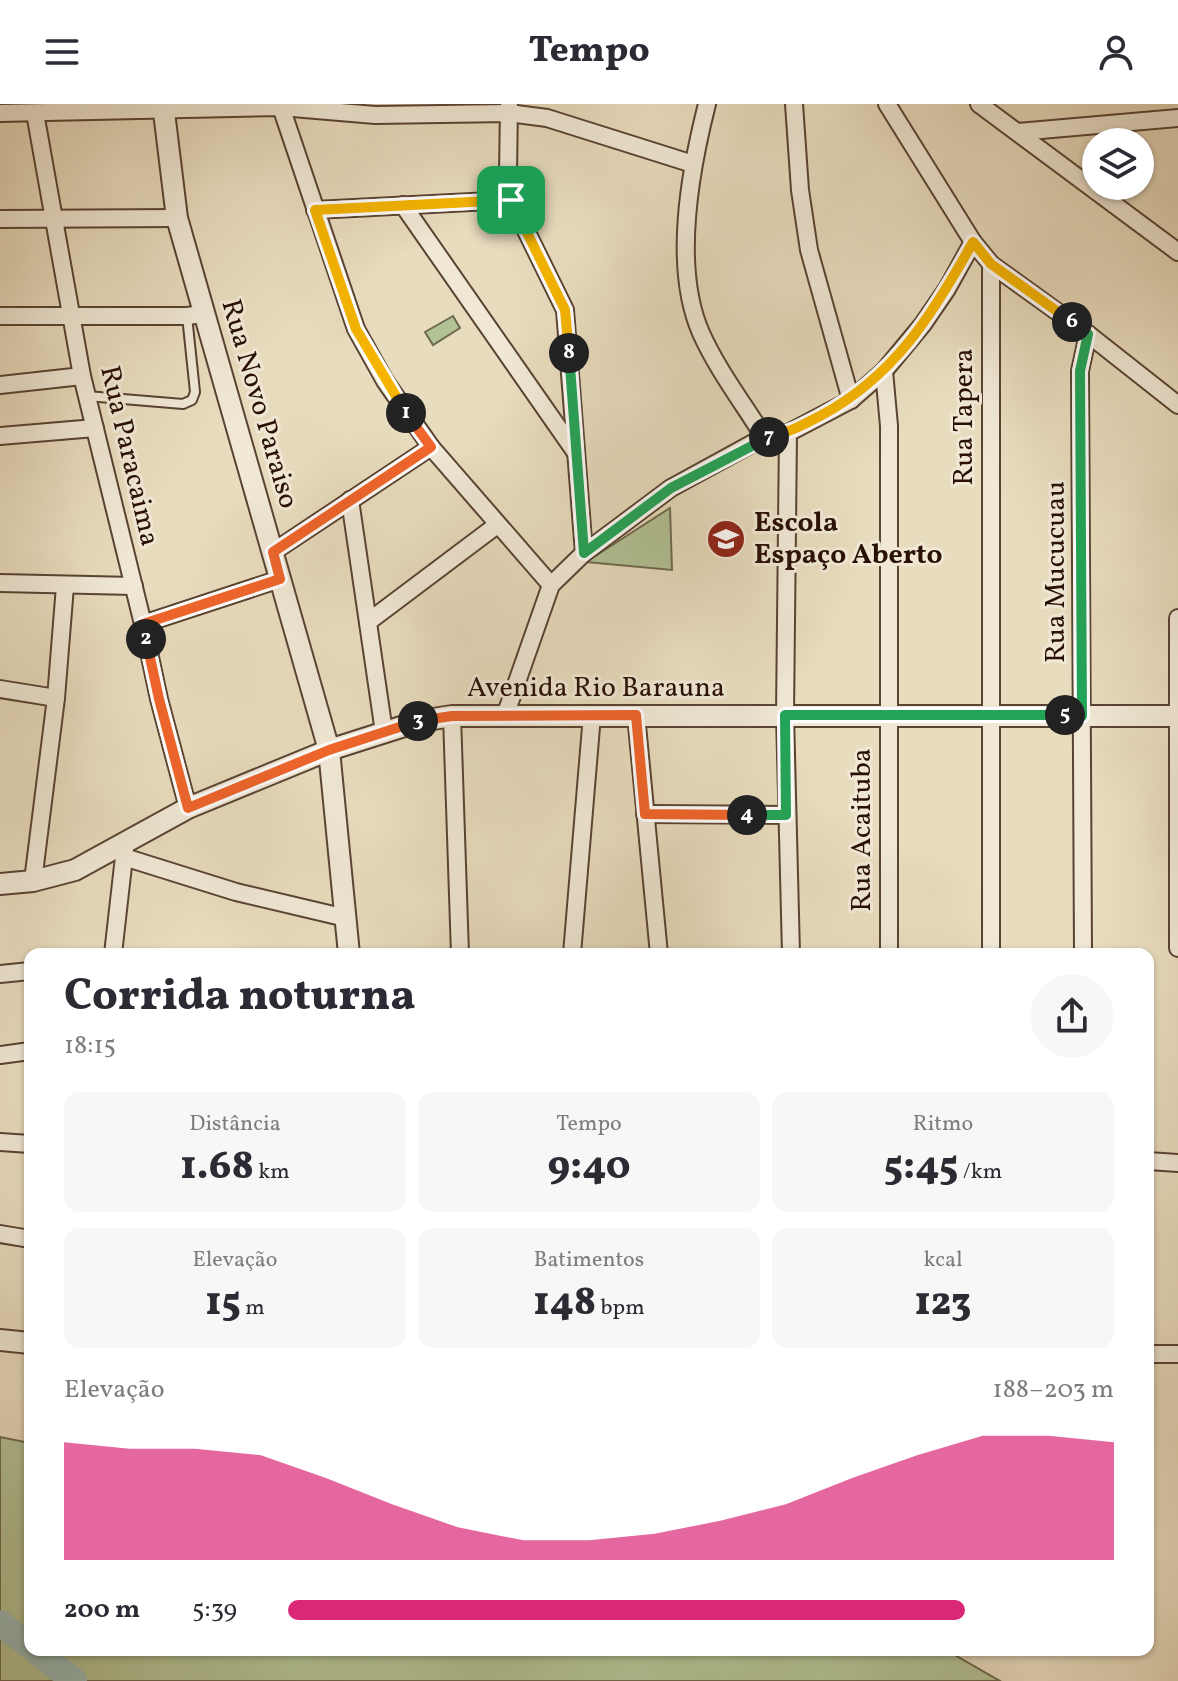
<!DOCTYPE html>
<html lang="pt">
<meta charset="utf-8">
<style>
body{margin:0;font-family:Vollkorn,serif;background:#f7f7f7;color:#2b2b33;height:100vh;display:flex;flex-direction:column;font-size:30px;white-space:nowrap}
*{box-sizing:border-box;margin:0}
p{font-size:26px;color:#7c7c81}
.icon{flex:none;width:44px;height:44px;fill:none;stroke:currentColor;stroke-width:2;stroke-linecap:round;stroke-linejoin:round}
.map{position:relative;flex:1;overflow:hidden}
.details{position:absolute;left:24px;top:844px;width:1130px;height:708px;display:flex;flex-direction:column;background:#fff;border-radius:16px;box-shadow:0 2px 6px #0004}
.details>*{flex:none}
.buttons{position:absolute;left:1082px;top:24px;display:grid;gap:16px}
.buttons a{display:grid;place-items:center;width:72px;height:72px;border-radius:50%;background:#fff;box-shadow:0 2px 6px #0004;font-size:40px}
.pin{position:absolute;display:grid;place-items:center;width:68px;height:68px;color:#fff;margin:-34px;border-radius:16px;box-shadow:0 4px 12px #0006}
.km{position:absolute;width:40px;height:40px;margin:-20px;border-radius:50%;background:#222;color:#fff;font-size:22px;line-height:40px;text-align:center}
.round{display:grid;place-items:center;flex:none;width:84px;height:84px;border-radius:42px;background:#f7f7f7}
.head{display:flex;align-items:center;justify-content:space-between;height:136px;padding:0 40px}
h1{font-size:44px;font-weight:800;line-height:60px}
.figures{display:grid;grid-template-columns:repeat(3,1fr);gap:12px;height:136px;padding:8px 40px}
.figures div{display:grid;align-content:center;border-radius:16px;background:#f7f7f7;text-align:center}
.figures b{font-size:40px;font-weight:800}
.figures small{font-size:22px;font-weight:400}
.figures p{font-size:22px}
.chart{height:224px;padding:16px 40px}
.chart p{display:flex;justify-content:space-between}
.chart svg{width:100%;height:144px;margin-top:8px;fill:#db2777;opacity:.7}
ul{padding:0 40px;list-style:none;font-size:26px}
li{display:grid;grid-template-columns:128px 96px 1fr;align-items:center;height:60px}
li i{height:20px;border-radius:10px;background:#db2777}
header{display:flex;justify-content:space-between;align-items:center;height:104px;padding:0 40px;background:#fff;font-size:36px;font-weight:800}
.map>svg:first-child{display:block}
.green{fill:#b2c295;stroke:#6e694d;stroke-width:2}
.lines{fill:none;stroke-linecap:round;stroke-linejoin:round}
.river{stroke:#98bab6;stroke-width:26}
.service-casing{stroke:#594333;stroke-width:12}
.minor-casing{stroke:#594333;stroke-width:20}
.tertiary-casing{stroke:#594333;stroke-width:24}
.service{stroke:#f0e8d5;stroke-width:8}
.minor{stroke:#f0e8d5;stroke-width:16}
.tertiary{stroke:#f0e8d5;stroke-width:20}
.split-1-casing{stroke:#fff;stroke-width:16}
.split-2-casing{stroke:#fff;stroke-width:16}
.split-3-casing{stroke:#fff;stroke-width:16}
.split-4-casing{stroke:#fff;stroke-width:16}
.split-5-casing{stroke:#fff;stroke-width:16}
.split-6-casing{stroke:#fff;stroke-width:16}
.split-7-casing{stroke:#fff;stroke-width:16}
.split-8-casing{stroke:#fff;stroke-width:16}
.split-9-casing{stroke:#fff;stroke-width:16}
.split-1{stroke:#f5b400;stroke-width:10}
.split-2{stroke:#f0652b;stroke-width:10}
.split-3{stroke:#f0652b;stroke-width:10}
.split-4{stroke:#f0652b;stroke-width:10}
.split-5{stroke:#22a559;stroke-width:10}
.split-6{stroke:#22a559;stroke-width:10}
.split-7{stroke:#f5b400;stroke-width:10}
.split-8{stroke:#22a559;stroke-width:10}
.split-9{stroke:#f5b400;stroke-width:10}
.labels{text-anchor:middle;dominant-baseline:central;stroke-width:6;stroke-linejoin:round;paint-order:stroke}
.street-label{font-size:28px;fill:#291005;stroke:#f0e8d5}
.poi-label{font-size:28px;font-weight:bold;fill:#291005;stroke:#f0e8d5;text-anchor:start}
</style>
<header><svg class="icon" aria-label="menu" viewBox="0 0 24 24"><path d="M4 6h16M4 12h16M4 18h16"/></svg>Tempo<svg class="icon" aria-label="person" viewBox="0 0 24 24"><circle cx="12" cy="8" r="4"/><path d="M4 21q1-7 8-7t8 7"/></svg></header>
<div class="map">
<svg width="1178" height="1577" viewBox="0 0 1178 1577">
<rect width="100%" height="100%" fill="#e8dcbe"/>
<filter id="stains"><feTurbulence type="fractalNoise" baseFrequency=".0025" numOctaves="4"/><feColorMatrix values="0 0 0 0 .2 0 0 0 0 .09 0 0 0 0 .02 0 0 0 .5 -.17"/></filter>
<radialGradient id="worn" r=".72"><stop offset=".6" stop-color="#630" stop-opacity="0"/><stop offset="1" stop-color="#630" stop-opacity=".3"/></radialGradient>
<g class="green">
<polygon points="453,212 460,224 433,241 425,228"/>
<polygon points="670,404 672,466 586,458"/>
<polygon points="0,1333 30,1339 30,1546 946,1546 1000,1577 0,1577"/>
</g>
<g class="lines">
<g class="river">
<polyline points="0,1519 30,1542"/>
<polyline points="35,1546 74,1577"/>
</g>
<g class="service-casing">
<polyline id="service" points="87,292 183,300 192,296 195,288 187,212"/>
</g>
<g class="minor-casing">
<g id="minor">
<polyline points="280,0 356,225 385,277 431,343 551,481"/>
<path d="M707,0c-17,67 -35,163 -6,229 16,36 42,70 63,104"/>
<polyline points="794,0 800,86 809,146 851,296"/>
<polyline points="887,0 973,138 991,160 1088,230 1178,301"/>
<polyline points="979,0 1178,148"/>
<polyline points="509,2 508,70 511,96 565,206 584,449"/>
<polyline points="0,9 281,3 375,11 509,9 547,14 693,60"/>
<polyline points="35,9 82,272 143,520 159,595 188,704"/>
<polyline points="1018,28 1178,14"/>
<polyline points="403,101 576,349"/>
<polyline points="315,106 511,96"/>
<polyline points="0,115 177,114"/>
<polyline points="991,160 991,850"/>
<polyline points="0,212 187,212 203,210"/>
<polyline points="884,267 889,322 889,850"/>
<polyline points="0,281 82,272"/>
<polyline points="788,329 785,611 791,850"/>
<polyline points="0,332 95,324"/>
<polyline points="350,396 384,628"/>
<polyline points="273,448 431,343"/>
<polyline points="0,479 134,482"/>
<polyline points="1178,514 1178,844"/>
<polyline points="368,518 497,421"/>
<polyline points="143,520 280,475"/>
<polyline points="0,585 56,594"/>
<polyline points="636,611 659,850"/>
<polyline points="452,612 460,850"/>
<polyline points="505,612 551,481 584,449 671,384 764,333 788,329 851,296 884,267 923,220 947,185 973,138"/>
<polyline points="645,710 786,711"/>
<polyline points="124,753 236,788 346,814"/>
<polyline points="33,777 56,594 65,482"/>
<polyline points="113,850 125,744"/>
<polyline points="572,850 592,611"/>
<polyline points="1083,850 1080,267 1088,230"/>
<polyline points="0,870 30,867"/>
<polyline points="0,951 30,947"/>
<polyline points="0,1038 30,1040"/>
<polyline points="1148,1057 1178,1059"/>
<polyline points="0,1130 30,1135"/>
<polyline points="1148,1250 1178,1250"/>
</g>
</g>
<g class="tertiary-casing">
<g id="tertiary">
<polyline points="163,0 177,114 329,646 349,850"/>
<polyline points="0,780 33,777 75,766 188,704 329,646 420,617 452,612 1178,612"/>
<polyline points="0,1236 30,1239"/>
</g>
</g>
<use href="#service" class="service"/>
<use href="#minor" class="minor"/>
<use href="#tertiary" class="tertiary"/>
</g>
<g class="lines">
<g class="split-1-casing">
<polyline id="split-1" points="406,309 356,225 315,106 511,96"/>
</g>
<g class="split-2-casing">
<polyline id="split-2" points="146,535 143,520 280,475 273,448 431,343 406,309"/>
</g>
<g class="split-3-casing">
<polyline id="split-3" points="146,535 159,595 188,704 329,646 418,617"/>
</g>
<g class="split-4-casing">
<polyline id="split-4" points="418,617 452,612 636,611 645,710 747,711"/>
</g>
<g class="split-5-casing">
<polyline id="split-5" points="747,711 786,711 785,611 1065,611"/>
</g>
<g class="split-6-casing">
<polyline id="split-6" points="1065,611 1082,612 1080,267 1088,230 1072,218"/>
</g>
<g class="split-7-casing">
<path id="split-7" d="M769,333c19,-4 34,-12 51,-21 74,-39 113,-102 153,-174l18,22 81,58"/>
</g>
<g class="split-8-casing">
<polyline id="split-8" points="569,249 584,449 671,384 769,333"/>
</g>
<g class="split-9-casing">
<polyline id="split-9" points="511,96 565,206 569,249"/>
</g>
<use href="#split-1" class="split-1"/>
<use href="#split-2" class="split-2"/>
<use href="#split-3" class="split-3"/>
<use href="#split-4" class="split-4"/>
<use href="#split-5" class="split-5"/>
<use href="#split-6" class="split-6"/>
<use href="#split-7" class="split-7"/>
<use href="#split-8" class="split-8"/>
<use href="#split-9" class="split-9"/>
</g>
<defs>
<g id="school-disc" transform="scale(2)"><circle r="9.5" fill="#8f2418" stroke="#f0e8d5"/><path d="M0-5L7-2L0 1L-7-2ZM-4 1L0 2.5L4 1V4Q0 6-4 4Z" fill="#fff"/></g>
</defs>
<g fill-rule="evenodd">
<use href="#school-disc" x="726" y="435"/>
</g>
<g class="labels">
<g class="street-label">
<text transform="translate(259 300) rotate(74)">Rua Novo Paraiso</text>
<text transform="translate(964 313) rotate(-90)">Rua Tapera</text>
<text transform="translate(129 352) rotate(77)">Rua Paracaima</text>
<text transform="translate(1056 468) rotate(-90)">Rua Mucucuau</text>
<text x="596" y="584">Avenida Rio Barauna</text>
<text transform="translate(862 726) rotate(-90)">Rua Acaituba</text>
</g>
<g class="poi-label">
<text x="754" y="419">Escola<tspan x="754" dy="32">Espaço Aberto</tspan></text>
</g>
</g>
<rect width="100%" height="100%" filter="url(#stains)"/>
<rect width="100%" height="100%" fill="url(#worn)"/>
</svg>
<div class="buttons">
<a><svg class="icon" aria-label="layers" viewBox="0 0 24 24"><path d="M12 4l9 5-9 5-9-5zM3 14l9 5 9-5"/></svg></a>
</div>
<div class="pin" style="left:511px;top:96px;background:#1e9e55"><svg class="icon" aria-label="arrive" viewBox="0 0 24 24"><path d="M6 21V4h12l-3 4 3 4H6"/></svg></div>
<b class="km" style="left:406px;top:309px">1</b>
<b class="km" style="left:146px;top:535px">2</b>
<b class="km" style="left:418px;top:617px">3</b>
<b class="km" style="left:747px;top:711px">4</b>
<b class="km" style="left:1065px;top:611px">5</b>
<b class="km" style="left:1072px;top:218px">6</b>
<b class="km" style="left:769px;top:333px">7</b>
<b class="km" style="left:569px;top:249px">8</b>
<section class="details">
<div class="head"><div><h1>Corrida noturna</h1><p>18:15</p></div><a class="round"><svg class="icon" aria-label="share" viewBox="0 0 24 24"><path d="M12 15V3M7 8l5-5 5 5M5 13v7h14v-7"/></svg></a></div>
<div class="figures">
<div><p>Distância</p><b>1.68<small> km</small></b></div>
<div><p>Tempo</p><b>9:40</b></div>
<div><p>Ritmo</p><b>5:45<small> /km</small></b></div>
</div>
<div class="figures">
<div><p>Elevação</p><b>15<small> m</small></b></div>
<div><p>Batimentos</p><b>148<small> bpm</small></b></div>
<div><p>kcal</p><b>123</b></div>
</div>
<div class="chart"><p><span>Elevação</span>188–203 m</p>
<svg viewBox="0 0 160 44" preserveAspectRatio="none"><path d="M0 44V8L10 10L20 10L30 12L40 19L50 27L60 34L70 38L80 38L90 36L100 32L110 27L120 19L130 12L140 6L150 6L160 8V44z"/></svg>
</div>
<ul>
<li><b>200 m</b>5:39<i style="width:82%"></i></li>
</ul>
</section>
</div>
